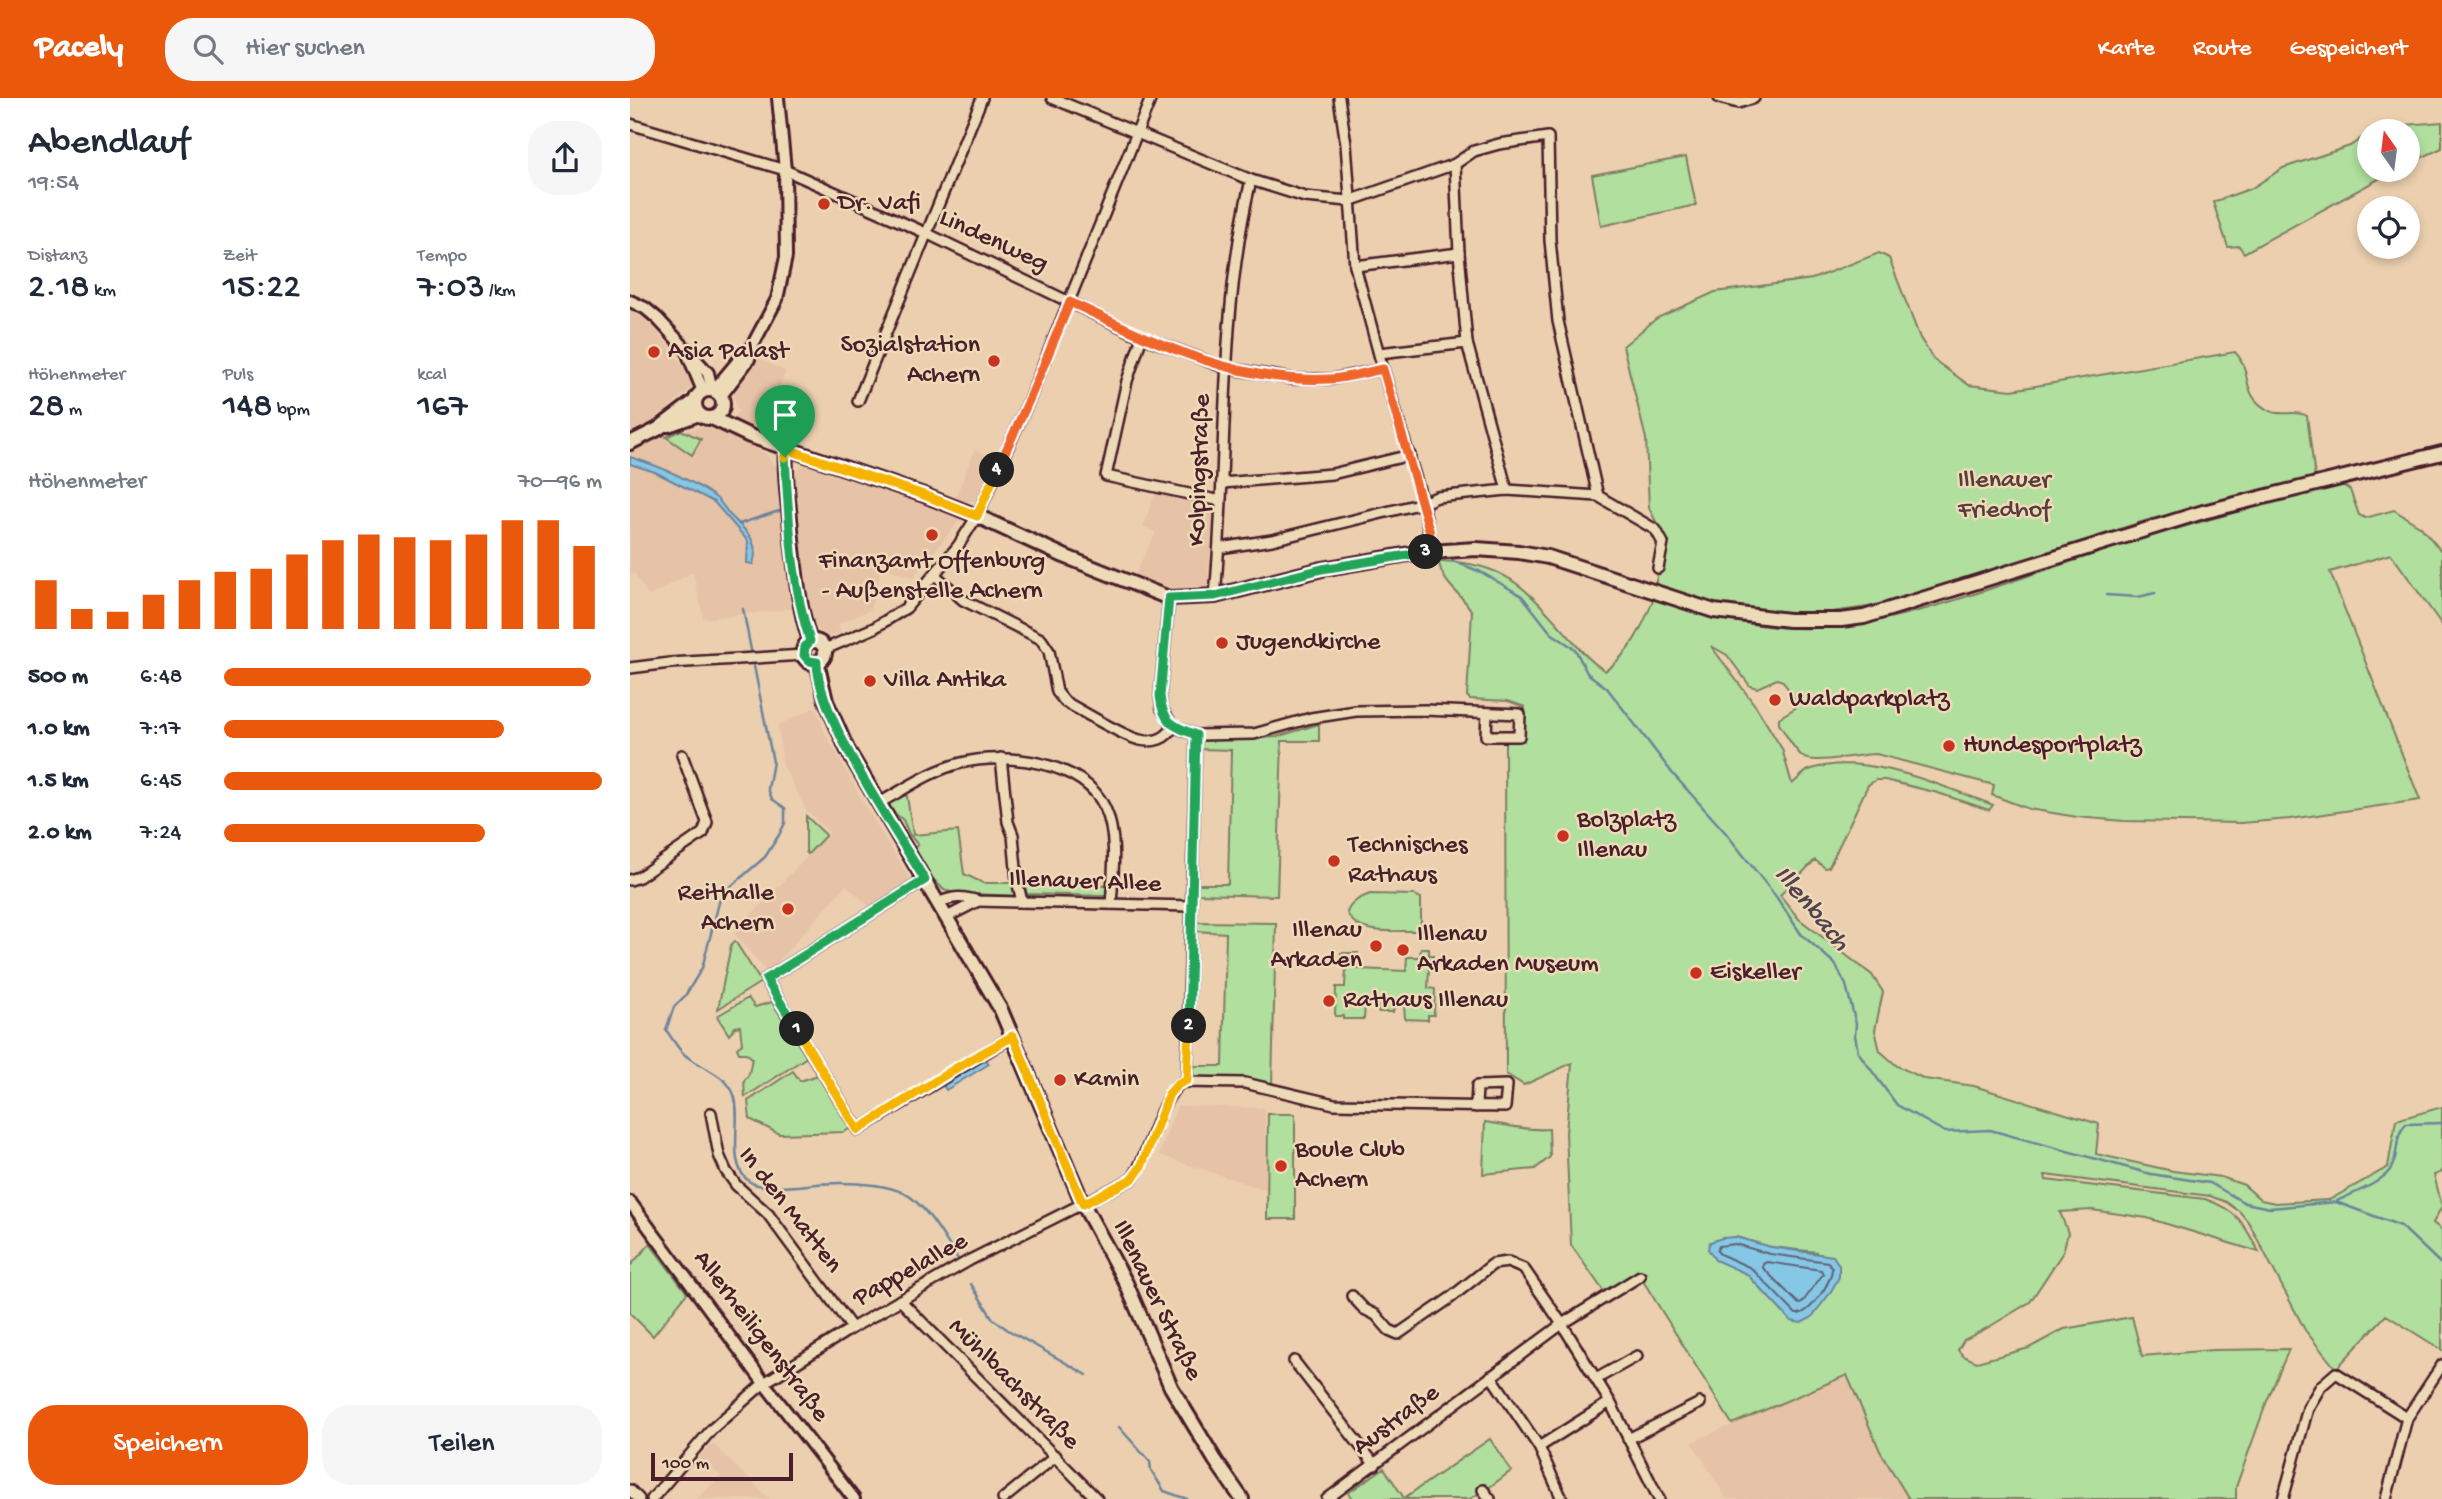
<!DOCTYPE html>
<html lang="de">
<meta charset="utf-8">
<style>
body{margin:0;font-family:"Gochi Hand",sans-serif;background:#f6f6f7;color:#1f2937;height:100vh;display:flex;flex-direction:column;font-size:26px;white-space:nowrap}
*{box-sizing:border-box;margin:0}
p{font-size:23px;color:#747a83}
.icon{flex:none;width:38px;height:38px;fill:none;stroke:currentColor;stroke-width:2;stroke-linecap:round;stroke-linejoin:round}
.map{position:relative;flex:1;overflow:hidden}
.details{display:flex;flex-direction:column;background:#fff;width:630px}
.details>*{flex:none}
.needle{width:46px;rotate:346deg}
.controls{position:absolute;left:1727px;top:21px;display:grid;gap:14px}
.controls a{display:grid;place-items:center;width:63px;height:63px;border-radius:50%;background:#fff;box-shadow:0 4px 10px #0003;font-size:35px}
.scale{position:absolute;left:21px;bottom:18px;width:142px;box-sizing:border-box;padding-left:7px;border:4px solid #4a1f2b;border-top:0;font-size:19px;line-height:24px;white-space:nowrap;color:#4a1f2b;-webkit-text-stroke:5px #eddbb8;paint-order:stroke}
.pin{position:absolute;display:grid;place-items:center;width:60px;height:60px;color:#fff;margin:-72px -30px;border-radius:50% 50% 50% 0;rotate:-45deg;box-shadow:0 0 7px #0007}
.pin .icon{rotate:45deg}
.km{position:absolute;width:35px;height:35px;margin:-18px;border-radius:50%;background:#222;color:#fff;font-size:19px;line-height:35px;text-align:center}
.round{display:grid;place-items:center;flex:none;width:74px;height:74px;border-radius:28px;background:#f6f6f7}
.headline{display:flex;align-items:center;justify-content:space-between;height:119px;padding:0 28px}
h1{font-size:38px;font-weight:600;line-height:52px}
.metrics{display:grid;grid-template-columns:repeat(3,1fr);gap:10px;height:119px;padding:7px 28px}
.metrics div{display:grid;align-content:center}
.metrics b{font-size:35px;font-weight:600}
.metrics small{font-size:19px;font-weight:400}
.metrics p{font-size:19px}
.chart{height:196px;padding:14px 28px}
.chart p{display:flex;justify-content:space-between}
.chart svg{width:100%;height:126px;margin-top:7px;stroke:#ea580c;stroke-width:6}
.action{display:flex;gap:14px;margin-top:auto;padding:14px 28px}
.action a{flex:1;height:80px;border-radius:28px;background:#ea580c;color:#fff;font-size:28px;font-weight:600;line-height:80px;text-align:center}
.action a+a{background:#f6f6f7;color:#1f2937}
ul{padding:0 28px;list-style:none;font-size:23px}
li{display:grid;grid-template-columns:112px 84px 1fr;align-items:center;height:52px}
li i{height:18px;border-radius:9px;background:#ea580c}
header{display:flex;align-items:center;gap:42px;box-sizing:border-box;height:98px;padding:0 35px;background:#ea580c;color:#fff}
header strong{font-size:33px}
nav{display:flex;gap:38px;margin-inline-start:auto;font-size:24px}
.search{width:490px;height:63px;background:#f6f6f7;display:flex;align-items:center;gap:18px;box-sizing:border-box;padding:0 24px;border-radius:28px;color:#747a83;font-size:26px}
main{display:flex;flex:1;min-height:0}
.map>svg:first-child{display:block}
.built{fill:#e6c2a6}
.green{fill:#b0df9e;stroke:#7d7f64;stroke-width:2;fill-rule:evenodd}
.water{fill:#85c8e6;stroke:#6d849b;stroke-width:2}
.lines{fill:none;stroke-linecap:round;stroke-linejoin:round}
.shore{stroke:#626376;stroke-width:2}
.stream{stroke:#6d849b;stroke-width:2.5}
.minor-casing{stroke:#4a1f2b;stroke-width:14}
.tertiary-casing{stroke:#4a1f2b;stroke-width:16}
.secondary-casing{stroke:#4a1f2b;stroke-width:18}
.minor{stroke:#eddbb8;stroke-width:9}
.tertiary{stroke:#eddbb8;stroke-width:10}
.secondary{stroke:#eddbb8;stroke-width:12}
.split-1-casing{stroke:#fff;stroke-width:14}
.split-2-casing{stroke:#fff;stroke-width:14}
.split-3-casing{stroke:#fff;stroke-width:14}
.split-4-casing{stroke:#fff;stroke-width:14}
.split-5-casing{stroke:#fff;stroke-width:14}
.split-1{stroke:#22a559;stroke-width:9}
.split-2{stroke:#f5b400;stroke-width:9}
.split-3{stroke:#22a559;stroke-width:9}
.split-4{stroke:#f0652b;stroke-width:9}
.split-5{stroke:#f5b400;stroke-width:9}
.poi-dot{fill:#c8321e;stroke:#eddbb8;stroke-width:2.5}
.labels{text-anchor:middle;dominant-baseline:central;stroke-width:5;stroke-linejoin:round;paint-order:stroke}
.poi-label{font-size:26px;fill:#4a1f2b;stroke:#eddbb8;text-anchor:start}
.street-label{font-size:26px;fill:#4a1f2b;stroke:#eddbb8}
.park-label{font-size:26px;fill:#593c3c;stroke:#eddbb8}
.water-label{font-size:28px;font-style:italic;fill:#564150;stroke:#eddbb8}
</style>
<header>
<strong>Pacely</strong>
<div class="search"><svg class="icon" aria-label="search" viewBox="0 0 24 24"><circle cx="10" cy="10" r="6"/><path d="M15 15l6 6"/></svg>Hier suchen</div>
<nav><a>Karte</a><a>Route</a><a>Gespeichert</a></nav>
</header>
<main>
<section class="details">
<div class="headline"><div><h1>Abendlauf</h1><p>19:54</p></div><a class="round"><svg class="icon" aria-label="share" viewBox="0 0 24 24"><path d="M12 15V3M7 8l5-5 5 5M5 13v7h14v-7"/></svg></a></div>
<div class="metrics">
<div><p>Distanz</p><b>2.18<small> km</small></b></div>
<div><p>Zeit</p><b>15:22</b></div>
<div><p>Tempo</p><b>7:03<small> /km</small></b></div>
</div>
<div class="metrics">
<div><p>Höhenmeter</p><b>28<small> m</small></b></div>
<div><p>Puls</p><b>148<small> bpm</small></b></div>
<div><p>kcal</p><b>167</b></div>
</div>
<div class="chart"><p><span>Höhenmeter</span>70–96 m</p>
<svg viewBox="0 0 160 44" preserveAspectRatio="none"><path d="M5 44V27M15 44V37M25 44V38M35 44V32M45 44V27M55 44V24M65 44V23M75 44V18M85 44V13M95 44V11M105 44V12M115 44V13M125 44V11M135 44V6M145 44V6M155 44V15"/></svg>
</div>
<ul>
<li><b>500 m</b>6:48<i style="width:97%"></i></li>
<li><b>1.0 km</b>7:17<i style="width:74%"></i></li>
<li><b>1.5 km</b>6:45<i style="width:100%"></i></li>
<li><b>2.0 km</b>7:24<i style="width:69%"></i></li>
</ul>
<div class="action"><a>Speichern</a><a>Teilen</a></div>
</section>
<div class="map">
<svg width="1812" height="1401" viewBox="0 0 1812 1401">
<rect width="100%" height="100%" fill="#ebcfaf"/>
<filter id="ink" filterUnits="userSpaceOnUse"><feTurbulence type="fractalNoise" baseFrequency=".0143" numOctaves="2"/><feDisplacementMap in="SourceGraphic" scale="14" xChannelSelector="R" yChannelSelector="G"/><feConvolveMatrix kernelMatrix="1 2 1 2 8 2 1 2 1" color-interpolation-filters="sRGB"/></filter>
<g filter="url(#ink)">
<g class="built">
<polygon points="0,212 19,223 63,281 61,289 36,313 50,333 73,329 96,336 108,313 104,298 109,284 128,260 156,274 120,348 136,356 141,365 167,372 174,366 320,412 345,352 364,360 346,403 339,403 333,418 283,479 252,469 240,512 208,526 211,534 198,538 189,533 174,509 74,521 63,474 19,498 4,475 0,476"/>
<polygon points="526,394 584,405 577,489 539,490 504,479 526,434 513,428"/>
<polygon points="186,609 195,635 238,713 283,786 243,811 216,787 138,875 104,835 200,735 177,713 153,667 148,627"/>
<polygon points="547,1008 635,1010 636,1092 529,1057"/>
<polygon points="1217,1277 1250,1353 1279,1401 1097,1401 1062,1344"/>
<polygon points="83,1346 139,1401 67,1401 91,1378 68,1359"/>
</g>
<g class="green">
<polygon points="1812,24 1812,50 1778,66 1778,33 1743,33 1750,29"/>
<polygon points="1739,35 1740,72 1765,72 1614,155 1609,148 1598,149 1583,104 1622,90 1653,70 1720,48"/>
<polygon points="1056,59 1066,107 971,128 962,77"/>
<path d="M1249,155l10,5 31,80 14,22 35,25 43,5 223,-38c19,19 3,43 35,59 11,6 25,-2 37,5l8,61 -174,45 -194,65 -65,18 -80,11 -79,-10 -35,-9 -33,-12 11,-44 -17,-33 -3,-69 -23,-93 34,-28 58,-26 97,-13z"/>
<polygon points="51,332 71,341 62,357 36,339"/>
<path d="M1711,386l9,6 9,25 6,3 29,-8 27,17 21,25v73l-51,-71 -61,18 90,228 -130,19 -49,4 -117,-2 -47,-4 -48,-8 -37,-14 2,-10 -118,-31c-16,0 -63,11 -73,3 -10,-8 -17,-23 -24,-33v-6l16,-10 2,-5 -14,-22 -6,-2 -20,9 -7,-2 -23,-31 -16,-9 46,62 25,41 10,35c5,-4 11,-11 17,-14 54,-20 133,16 184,35l-4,5 -51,-17 -53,-13h-9l-8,5 -39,82 -4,1 -10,-8 -35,35 19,24 73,56 11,17 -8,38 5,21 17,15 28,13 49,7 125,38 -3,30 77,17 48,6 23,8 17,15 14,3 54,-3 59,-33 8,-47 46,-13v65l-8,3 8,31 -9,17 9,7v120l-56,-35 -50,54 -31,-39 -56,-107 -9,-11 -14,-10 -16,-6 -165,-21 1,5 159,19c32,11 39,24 54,53l-112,-34 -55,-8 -32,2 8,21 -5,19 -33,50 -41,25 -25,13 -6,10 5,6 14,6 52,-14 35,-19 68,-12 10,39 71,-6 76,-1 -22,52 -31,86v12h-327l-29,-48 -33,-76 -115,49 -92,-148 -33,20 -36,-51 -5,-112 6,-70 -48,22 -18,-11 -1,-333h19l1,-34 -17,-6 -38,-2 -3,-3 5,-84c-10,-19 -31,-28 -33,-51 65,1 86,26 127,72 12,14 23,28 39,38 25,-17 38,-45 49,-73 52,17 106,33 161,30 90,-4 176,-41 261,-68 88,-29 176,-53 265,-76zM1106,1139l35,10 45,5 14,41 -9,11 -30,17 -44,-47 -14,-7z"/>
<polygon points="689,626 689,643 652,643 647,798 566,796 566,786 598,786 601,652 570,651 570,643 646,639"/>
<polygon points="271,696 277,698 283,737 328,733 334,776 353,785 384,785 386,795 384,798 324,795 314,792 303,781 283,750 288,747 279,736 273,722 254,706"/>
<polygon points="176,718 196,737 178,756 176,754"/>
<polygon points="394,786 481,788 477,798 397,796"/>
<path d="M740,796l45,1 6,3v29l-4,4c-21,-1 -61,6 -70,-19 5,-11 13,-14 23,-18z"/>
<polygon points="565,824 646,825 642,988 618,982 567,980 562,976 562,968 593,968 596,835 565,833"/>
<polygon points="105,843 131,884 88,911 101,847"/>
<polygon points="791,850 799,850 799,857 803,857 803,871 799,871 798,890 805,891 804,917 798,917 798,922 775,921 774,907 764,907 763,914 748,914 748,907 735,907 734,921 713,921 713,918 705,918 706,889 715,889 716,869 711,868 711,855 728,855 728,871 776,873 777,859 790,859"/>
<polygon points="118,900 125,909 142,904 177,959 115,999 114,983 119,976 122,960 116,955 109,955 107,950 112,946 110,928 105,929 99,937 87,918"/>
<polygon points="163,973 170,983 188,977 221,1030 214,1034 149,1036 120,1021 118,1003"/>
<polygon points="638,1016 665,1016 665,1121 637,1121"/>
<path d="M855,1024c22,3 43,9 64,7l1,28 -15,12 -52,5z"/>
<polygon points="20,1146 57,1195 23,1238 0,1215 0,1168"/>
<polygon points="860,1341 881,1373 857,1391 854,1387 848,1390 851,1394 840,1401 723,1401 718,1395 754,1370 774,1400"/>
</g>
<g class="water">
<path d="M0,359c29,9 60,22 85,40 7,5 11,15 18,21 14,14 27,24 20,46l-6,-1 1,-22 -34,-39 -59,-30 -25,-8z"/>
<polygon points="356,961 359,966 316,992 313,987"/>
<polygon points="1105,1139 1141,1149 1203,1158 1209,1167 1209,1179 1200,1195 1181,1220 1171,1225 1161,1223 1117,1176 1085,1162 1078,1151 1080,1144 1092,1140"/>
</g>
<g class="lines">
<g class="shore">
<path d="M1105,1146l35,10 58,8 4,6c0,14 -22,47 -36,46l-45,-46 -31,-14 -3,-3 2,-5z"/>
<polygon points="1137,1164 1191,1172 1193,1176 1172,1205 1169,1206 1133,1170 1133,1166"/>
</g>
<g class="stream">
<polyline points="109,426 149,413"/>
<polyline points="823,463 851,474 892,498 921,535 945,551 957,575 977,590 1043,676 1095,734 1147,800 1171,836 1205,866 1216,887 1226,926 1225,937 1228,954 1267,1007 1315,1034 1360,1032 1521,1076 1580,1085 1615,1105 1640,1110 1706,1104 1771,1128 1812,1167"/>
<polyline points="1476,497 1508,499 1525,495"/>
<polyline points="113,511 122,557"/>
<path d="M123,563l20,101 -5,27 4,10 13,9v15l-6,12 -14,22 -44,38 -19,73 -17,28 -11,11 -8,23c6,8 12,19 19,25 14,12 43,20 49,40 9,25 -9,70 16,87 11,7 35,5 48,4 28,-4 92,-7 115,13 19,16 31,39 45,60"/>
<path d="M1707,1103c16,-8 41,-16 53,-31 10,-13 3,-33 16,-46l36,-1"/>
<polyline points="341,1186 363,1221 378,1232 457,1277"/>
<polyline points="489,1329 520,1364 521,1372 534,1393 557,1401"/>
</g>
<g class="minor-casing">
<g id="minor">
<polyline points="422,0 621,82 675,99 719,103 825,66 844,53 869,46 918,39 920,142 928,223 968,398"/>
<polyline points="709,0 716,46 725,168 753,271 793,405 803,454"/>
<polyline points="1089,0 1108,5 1124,0"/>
<polyline points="0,26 155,72 298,136 512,239 596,270 663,281 702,281 753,271"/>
<polyline points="825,66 829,155 837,245 877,392"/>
<polyline points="725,168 829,155"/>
<polyline points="512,239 497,283 476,378 591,403"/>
<polyline points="749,255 837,245"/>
<polyline points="228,303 352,0"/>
<polyline points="592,385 702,376 780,357"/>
<polyline points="590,450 642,442 793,405 807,399 877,392 968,398 1026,432 1033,445 1028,470"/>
<path d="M305,477l28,25 78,39 8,12 8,41 8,10c18,9 57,34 75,38 14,3 27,-1 33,-14"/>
<path d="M585,498c13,-139 3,-280 36,-416"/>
<polyline points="539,500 530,598 532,611 543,628 566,637 624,636 681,620 726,613 795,612 890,616 889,638 856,638 857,615"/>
<polyline points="195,551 244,530 276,510 328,448 347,418 400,300 521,0"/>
<polyline points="0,570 40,565 174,557"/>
<polyline points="371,660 378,724 383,737 387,782 392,804"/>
<path d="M249,705c26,-14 53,-33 82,-40 44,-11 123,-2 144,45 13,28 8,66 6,96"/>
<polyline points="0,782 9,779 73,735 77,724 52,657"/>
<polyline points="295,782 136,881 228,1032 383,938"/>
<path d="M308,805c15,-7 25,-7 40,-2l213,5"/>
<polyline points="317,819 348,803"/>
<polyline points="557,982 566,637"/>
<polyline points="81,1015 89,1057 96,1073 106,1087 138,1116 222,1230"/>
<polyline points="722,1198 734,1211 746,1217 759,1232 768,1236 819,1201 863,1166 878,1164 894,1171 932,1226 980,1304 1029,1401"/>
<polyline points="270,1202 467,1401"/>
<polyline points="664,1263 745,1367"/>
<polyline points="861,1278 909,1349 932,1401"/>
<polyline points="966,1281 1007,1258"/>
<polyline points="998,1341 1070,1305"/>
<polyline points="909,1349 980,1304"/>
<polyline points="0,1392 9,1401"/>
<polyline points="853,1392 860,1401"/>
<path d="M22,1401l60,-70 52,-46 88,-55 118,-68 162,-81c18,-25 28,-85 51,-97l62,1 89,21 171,3 2,-22 -30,1 -1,21"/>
<polyline points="373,1401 426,1358"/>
<polyline points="697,1401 932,1226 1010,1178"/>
<polyline points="1653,1401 1678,1310 1691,1288 1706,1275 1777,1320"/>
<polyline points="1756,1401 1777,1320 1812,1267"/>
</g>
</g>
<g class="tertiary-casing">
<g id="tertiary">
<polyline points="0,203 15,210 27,220 67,263 78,275 82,292"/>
<polyline points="59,259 73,293"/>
<polyline points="83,293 114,256 120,252"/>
<polyline points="91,298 119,261 120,252 147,201 156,159 155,72 148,0"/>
<polyline points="0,1104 134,1285 224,1401"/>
</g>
</g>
<g class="secondary-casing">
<g id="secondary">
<circle cx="79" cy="306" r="14"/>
<polyline points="82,320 120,338 294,397 347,418 434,458 539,500 585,498 692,471 785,455 846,451 889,454 918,459 1084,513 1159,522 1211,522 1234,519 1573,414 1812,355"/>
<polyline points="38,327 69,316"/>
<polyline points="0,345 28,331 65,303"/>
<path d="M156,351c-2,27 3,54 5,81 4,37 7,75 19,111"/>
<circle cx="184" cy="554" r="11"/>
<polyline points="187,564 196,603 217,651 371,912 453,1106 496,1185 541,1289 585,1362 612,1401"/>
</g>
</g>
<use href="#minor" class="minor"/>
<use href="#tertiary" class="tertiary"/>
<use href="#secondary" class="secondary"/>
</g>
</g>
<g class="lines" filter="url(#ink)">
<g class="split-1-casing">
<path id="split-1" d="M155,359c4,61 6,126 25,184l-5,6 -1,8 5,6 8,1c0,54 79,169 108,218l-159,99 31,50"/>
</g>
<g class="split-2-casing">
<polyline id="split-2" points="167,931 228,1032 323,972 383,938 453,1106 502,1081 511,1069 539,996 547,987 557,982 559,928"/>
</g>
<g class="split-3-casing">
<path id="split-3" d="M559,928l7,-291c-23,-9 -33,-12 -36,-39l9,-98 46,-2 107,-27 104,-17"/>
</g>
<g class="split-4-casing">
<path id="split-4" d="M367,372l33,-72 40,-96c82,39 166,82 260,77 17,-1 36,-7 53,-10l46,160 4,22 -7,1"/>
</g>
<g class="split-5-casing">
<polyline id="split-5" points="155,359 156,351 294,397 347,418 367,372"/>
</g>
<use href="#split-1" class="split-1"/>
<use href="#split-2" class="split-2"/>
<use href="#split-3" class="split-3"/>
<use href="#split-4" class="split-4"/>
<use href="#split-5" class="split-5"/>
</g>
<g class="poi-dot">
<circle cx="194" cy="106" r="7"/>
<circle cx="24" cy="254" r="7"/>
<circle cx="364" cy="263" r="7"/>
<circle cx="302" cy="437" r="7"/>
<circle cx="592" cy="545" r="7"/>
<circle cx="240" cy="583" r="7"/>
<circle cx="1145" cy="602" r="7"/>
<circle cx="1319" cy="648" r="7"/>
<circle cx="933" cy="738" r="7"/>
<circle cx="704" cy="763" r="7"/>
<circle cx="158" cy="811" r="7"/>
<circle cx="746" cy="848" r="7"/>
<circle cx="773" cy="852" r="7"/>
<circle cx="1066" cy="875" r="7"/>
<circle cx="699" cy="903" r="7"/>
<circle cx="430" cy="982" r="7"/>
<circle cx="651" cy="1068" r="7"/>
</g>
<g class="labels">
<g class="poi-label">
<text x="208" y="106">Dr. Vafi</text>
<text x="350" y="248" text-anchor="end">Sozialstation<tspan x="350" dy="30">Achern</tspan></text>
<text x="38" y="254">Asia Palast</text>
<text x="302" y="464" text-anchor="middle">Finanzamt Offenburg<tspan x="302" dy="30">- Außenstelle Achern</tspan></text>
<text x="606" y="545">Jugendkirche</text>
<text x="254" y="583">Villa Antika</text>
<text x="1159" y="602">Waldparkplatz</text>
<text x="1333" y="648">Hundesportplatz</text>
<text x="947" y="723">Bolzplatz<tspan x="947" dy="30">Illenau</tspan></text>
<text x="718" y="748">Technisches<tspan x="718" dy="30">Rathaus</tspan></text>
<text x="144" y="796" text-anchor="end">Reithalle<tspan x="144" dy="30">Achern</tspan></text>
<text x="732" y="833" text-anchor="end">Illenau<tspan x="732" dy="30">Arkaden</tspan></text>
<text x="787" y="837">Illenau<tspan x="787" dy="30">Arkaden Museum</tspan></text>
<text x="1080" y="875">Eiskeller</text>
<text x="713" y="903">Rathaus Illenau</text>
<text x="444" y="982">Kamin</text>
<text x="665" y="1053">Boule Club<tspan x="665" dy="30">Achern</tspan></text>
</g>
<g class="street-label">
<text transform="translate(363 144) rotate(25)">Lindenweg</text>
<text transform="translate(571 372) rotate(-88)">Kolpingstraße</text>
<text transform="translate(455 785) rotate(2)">Illenauer Allee</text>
<text transform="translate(159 1113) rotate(52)">In den Matten</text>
<text transform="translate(281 1173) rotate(-29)">Pappelallee</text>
<text transform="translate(526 1203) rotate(64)">Illenauer Straße</text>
<text transform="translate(130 1239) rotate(53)">Allerheiligenstraße</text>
<text transform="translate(383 1287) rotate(45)">Mühlbachstraße</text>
<text transform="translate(767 1323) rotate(-37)">Austraße</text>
</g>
<g class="park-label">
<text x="1374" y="383">Illenauer<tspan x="1374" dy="30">Friedhof</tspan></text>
</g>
<g class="water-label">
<text transform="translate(1181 811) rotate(50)">Illenbach</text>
</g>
</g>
</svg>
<div class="controls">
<a><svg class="needle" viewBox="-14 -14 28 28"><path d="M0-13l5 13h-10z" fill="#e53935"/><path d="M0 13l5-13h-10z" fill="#747a83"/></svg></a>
<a><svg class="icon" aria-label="locate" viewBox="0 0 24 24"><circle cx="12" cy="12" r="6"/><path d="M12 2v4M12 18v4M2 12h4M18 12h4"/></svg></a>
</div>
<div class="scale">100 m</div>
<div class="pin" style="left:155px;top:359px;background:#1e9e55"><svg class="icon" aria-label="arrive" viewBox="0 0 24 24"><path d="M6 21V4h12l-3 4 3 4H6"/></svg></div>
<b class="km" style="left:167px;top:931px">1</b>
<b class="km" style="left:559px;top:928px">2</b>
<b class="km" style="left:796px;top:454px">3</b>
<b class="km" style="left:367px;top:372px">4</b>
</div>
</main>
